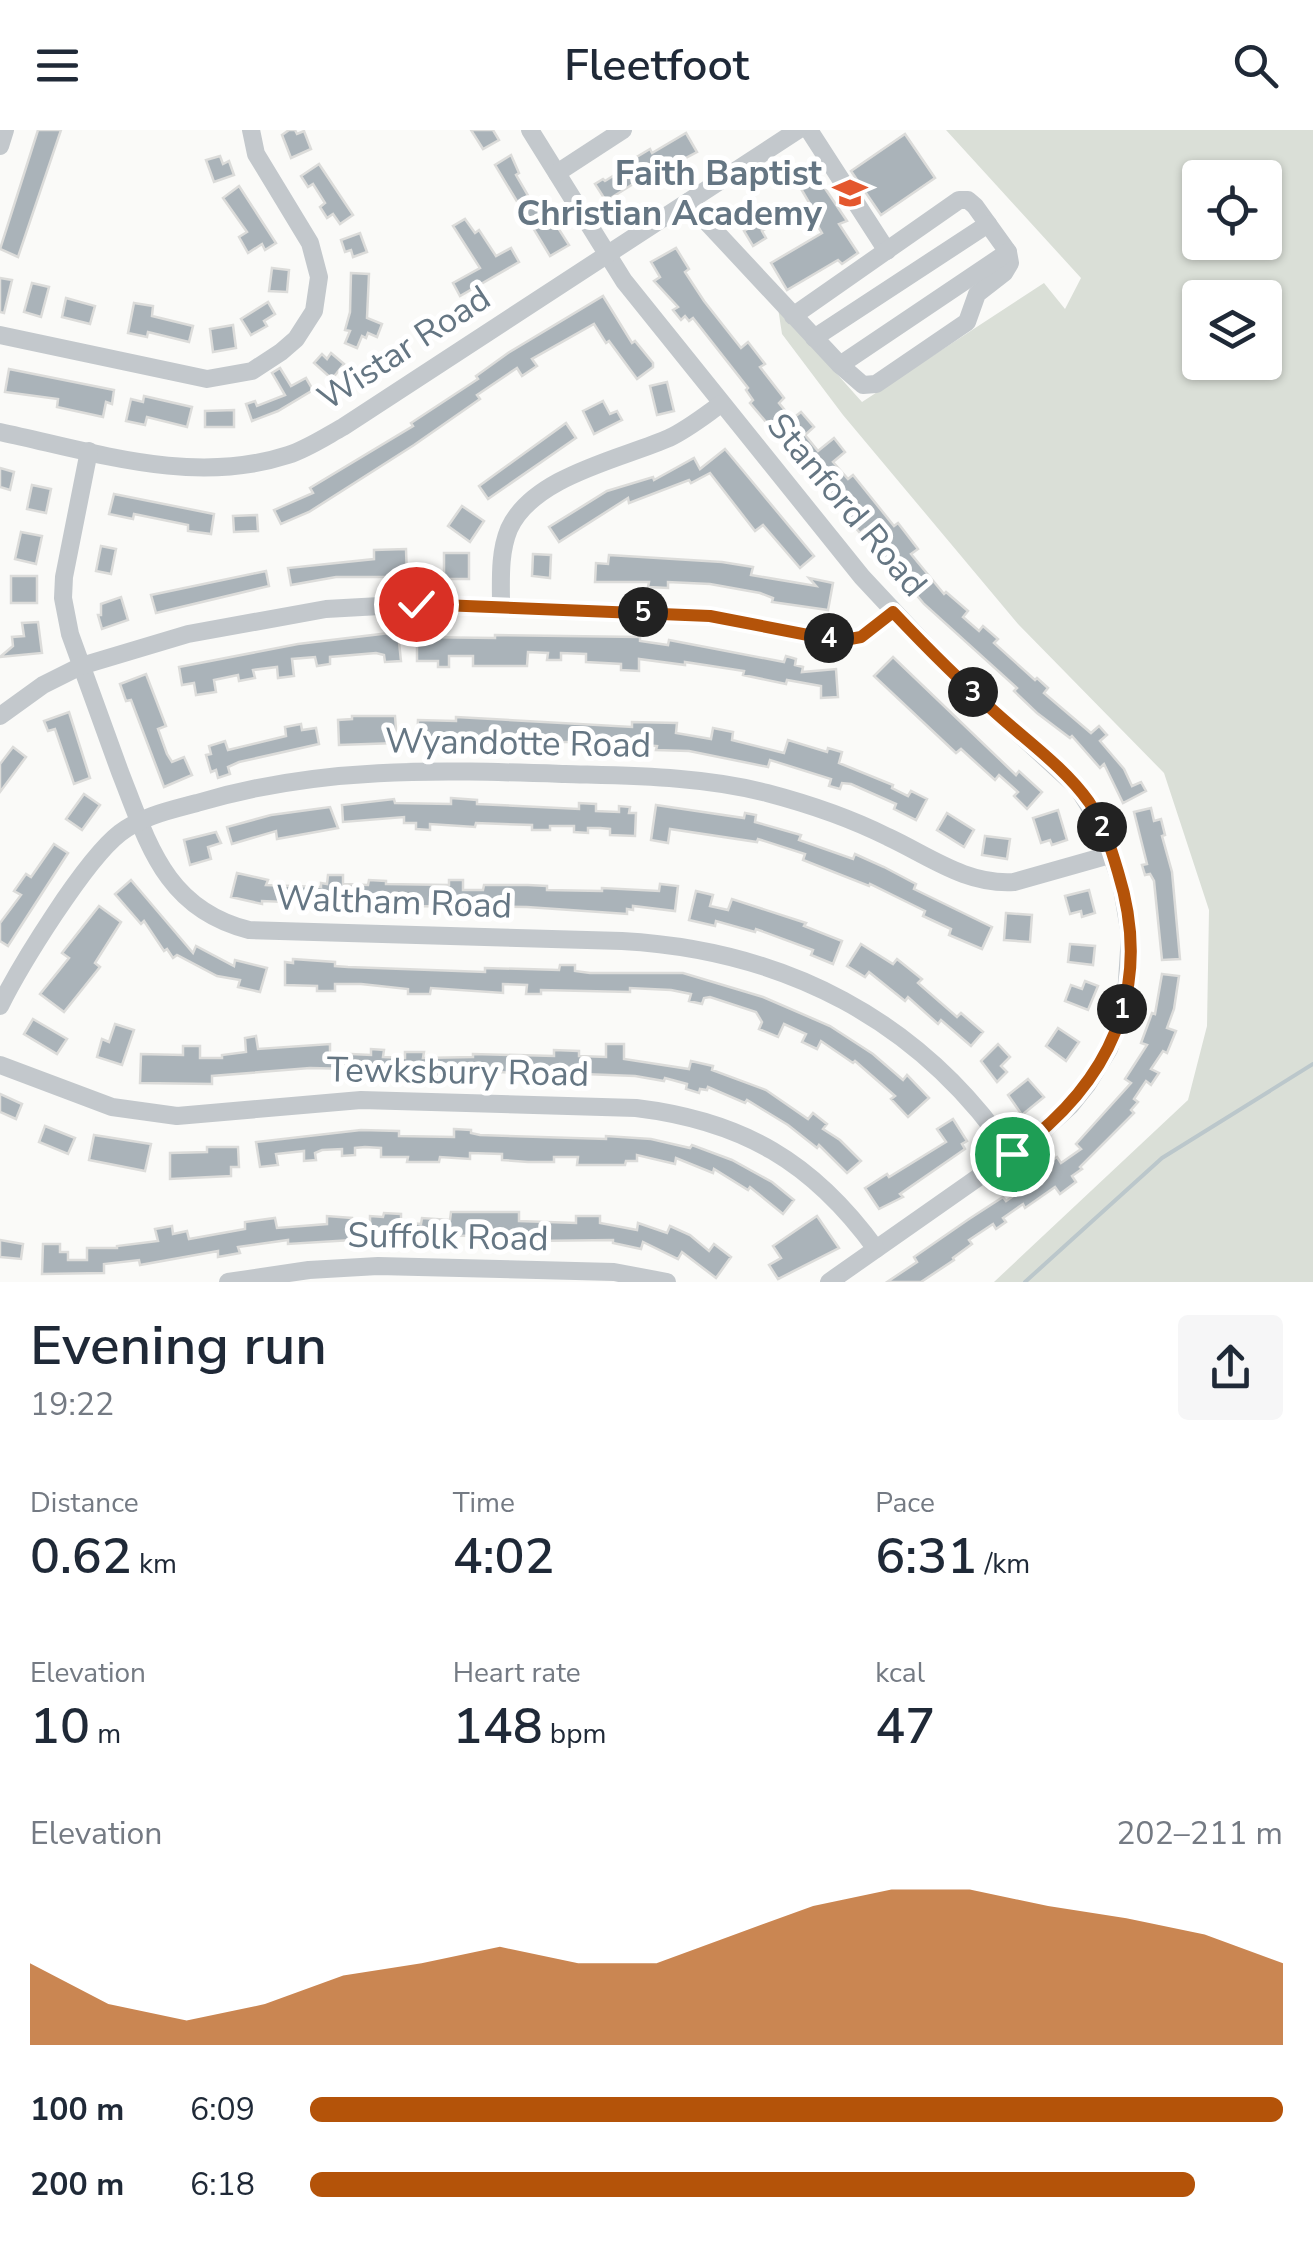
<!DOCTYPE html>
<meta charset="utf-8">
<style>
body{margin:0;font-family:"Nunito Sans",sans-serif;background:#f6f6f7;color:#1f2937;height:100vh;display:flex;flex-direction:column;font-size:38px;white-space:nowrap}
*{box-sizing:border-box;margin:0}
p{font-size:32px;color:#747a83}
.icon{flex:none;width:55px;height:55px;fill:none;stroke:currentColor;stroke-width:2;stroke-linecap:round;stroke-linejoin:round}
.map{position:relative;height:1152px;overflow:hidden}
.sheet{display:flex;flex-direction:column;background:#fff;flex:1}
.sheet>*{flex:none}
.fabs{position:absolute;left:1182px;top:30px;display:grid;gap:20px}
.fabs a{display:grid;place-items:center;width:100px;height:100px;border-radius:10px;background:#fff;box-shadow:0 2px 8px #0004;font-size:50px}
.pin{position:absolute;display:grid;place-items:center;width:85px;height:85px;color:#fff;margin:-42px;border:5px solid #fff;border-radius:50%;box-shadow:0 2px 10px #0007}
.km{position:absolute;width:50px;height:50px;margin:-25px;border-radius:50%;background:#222;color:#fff;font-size:28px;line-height:50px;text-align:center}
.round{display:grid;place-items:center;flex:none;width:105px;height:105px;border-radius:10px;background:#f6f6f7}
.overview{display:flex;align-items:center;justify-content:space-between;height:170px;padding:0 30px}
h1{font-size:55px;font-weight:600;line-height:75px}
.stats{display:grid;grid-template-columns:repeat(3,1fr);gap:15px;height:170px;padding:10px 30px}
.stats div{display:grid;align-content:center}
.stats b{font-size:50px;font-weight:600}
.stats small{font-size:28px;font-weight:400}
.stats p{font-size:28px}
.chart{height:280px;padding:20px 30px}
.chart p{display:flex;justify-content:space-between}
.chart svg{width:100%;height:180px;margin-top:10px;fill:#b45309;opacity:.7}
ul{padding:0 30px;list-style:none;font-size:32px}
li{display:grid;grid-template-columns:160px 120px 1fr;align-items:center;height:75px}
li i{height:25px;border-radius:12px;background:#b45309}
header{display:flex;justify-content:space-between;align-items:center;height:130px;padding:0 30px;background:#fff;font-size:45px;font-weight:600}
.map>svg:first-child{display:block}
.green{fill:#dadfd7;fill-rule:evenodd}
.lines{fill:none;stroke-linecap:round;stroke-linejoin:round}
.stream{stroke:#bbc7cb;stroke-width:4}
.building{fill:#aab3b9;stroke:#dcdcda;stroke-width:2.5}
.minor{stroke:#c3c8cc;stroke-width:18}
.route-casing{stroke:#fff;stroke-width:20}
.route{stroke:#b45309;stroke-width:12}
.labels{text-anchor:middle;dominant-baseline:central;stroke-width:10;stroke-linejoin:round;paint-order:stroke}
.poi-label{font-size:35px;font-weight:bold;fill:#657683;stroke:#fff;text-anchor:end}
.street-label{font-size:35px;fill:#657683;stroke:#fff}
</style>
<header><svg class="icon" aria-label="menu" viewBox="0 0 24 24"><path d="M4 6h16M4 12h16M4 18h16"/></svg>Fleetfoot<svg class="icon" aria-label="search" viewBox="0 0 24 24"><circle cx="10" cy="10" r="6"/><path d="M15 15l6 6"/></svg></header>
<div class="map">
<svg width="1313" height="1152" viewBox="0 0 1313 1152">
<rect width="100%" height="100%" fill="#fafaf8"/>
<path class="green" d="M946,0h367v1152h-319l194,-182 19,-74 2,-116 -45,-137 -146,-149 -175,-209 -61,-81 -4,-26 84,94 182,-119 21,26 16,-31zM1200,48h65v64h-65zM1200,168h65v64h-65z"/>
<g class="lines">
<polyline class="stream" points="1025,1152 1162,1028 1313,934"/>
</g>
<g class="building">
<polygon points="38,0 61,0 18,127 0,119"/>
<polygon points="289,0 295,0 297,4 304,1 311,19 291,28 282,5"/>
<polygon points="471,0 493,0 499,10 483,19"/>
<polygon points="686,3 697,22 642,51 641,49 606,71 595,54 603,49 605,51 613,46 615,49 633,37 630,31 650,19 652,23"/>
<polygon points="905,4 935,48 881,85 851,41"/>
<polygon points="511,25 519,43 516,45 530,69 535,74 541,71 569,115 550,126 495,35"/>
<polygon points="220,26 223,34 229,31 234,45 214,52 206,30"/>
<polygon points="319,34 353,85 340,94 333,84 327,88 320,77 325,73 313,54 308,57 301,46"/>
<polygon points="816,45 847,91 839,94 858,123 842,134 838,130 787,160 771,133 822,103 810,83 814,81 800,57"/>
<polygon points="239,56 276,113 265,120 262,114 248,123 239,107 247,102 223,68"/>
<polygon points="769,76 778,91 762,101 766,108 753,116 744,101 756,94 752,87"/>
<polygon points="465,89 475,103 479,100 496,126 511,118 519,132 460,166 453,153 480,138 453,96"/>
<polygon points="360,103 367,122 353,127 351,120 345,122 341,110"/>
<polygon points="676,118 689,139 685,142 704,171 741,218 748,212 765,234 760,237 784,268 779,273 792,289 801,282 814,297 805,305 818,321 834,308 845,322 833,332 848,349 853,345 894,396 898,393 918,419 911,424 944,464 946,462 968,481 963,487 979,501 983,496 998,509 994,513 1035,550 1037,548 1048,558 1044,563 1091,603 1099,596 1107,605 1100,611 1124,639 1132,656 1141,652 1146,661 1123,673 1104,634 1100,638 1072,606 1070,608 1037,583 1014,561 1017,558 924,474 882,424 884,422 871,404 865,399 860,403 813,348 750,273 753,270 746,260 748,258 693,188 689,191 685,186 681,190 673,180 678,177 654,151 660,147 651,132"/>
<polygon points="272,138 289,140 287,162 269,161"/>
<polygon points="351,143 369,144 367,188 382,194 377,207 368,203 366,208 362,206 357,218 345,213 350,201 345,200 350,182"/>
<polygon points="0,148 12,150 4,183 0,182"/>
<polygon points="32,153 49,157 41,187 24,182"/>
<polygon points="603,166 632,213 635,211 653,233 653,237 637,249 609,211 606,213 594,194 532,229 537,236 522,246 517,238 477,265 480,269 414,315 309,382 281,394 274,380 313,363 310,358 413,296 411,293 478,249 476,246 508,223"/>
<polygon points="66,168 95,176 90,194 62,187"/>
<polygon points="268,172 275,184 264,191 267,196 251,205 241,189"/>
<polygon points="134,173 153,176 152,186 193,196 189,212 148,202 147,207 128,203"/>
<polygon points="233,195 236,218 213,222 210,199"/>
<polygon points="331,223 344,234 332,249 314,233 322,224 327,229"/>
<polygon points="280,238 291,256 306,248 313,260 278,281 252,291 246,274 255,271 257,276 285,265 272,243"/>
<polygon points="9,239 114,260 112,274 106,272 103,287 57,277 58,269 5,262"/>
<polygon points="667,252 674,281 657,285 650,256"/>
<polygon points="144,266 192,277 187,297 147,287 145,295 126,291 131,269 143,272"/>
<polygon points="603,271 610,284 617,281 622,290 594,304 583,281"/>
<polygon points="234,280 234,297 205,297 205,281"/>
<polygon points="566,293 576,308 488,369 479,356"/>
<polygon points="725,319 814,426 800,438 763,395 755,401 710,343 691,353 689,350 629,373 628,368 559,412 549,397 607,361 653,347 654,350 694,328 700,339"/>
<polygon points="0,338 14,342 10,360 0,357"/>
<polygon points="32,355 51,359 46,383 27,379"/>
<polygon points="114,364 214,384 211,404 188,401 188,395 134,384 133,389 109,384"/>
<polygon points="462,376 484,391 470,412 448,396"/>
<polygon points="257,385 258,401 234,402 233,386"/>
<polygon points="21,402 42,406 36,434 15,429"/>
<polygon points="101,416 116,419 111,444 96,441"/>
<polygon points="406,419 407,447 336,447 291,455 288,438 374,429 374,420"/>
<rect x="444" y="423" width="25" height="26"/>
<polygon points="533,424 551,425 550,448 532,446"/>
<polygon points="609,425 722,432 753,437 751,445 816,456 809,448 833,453 828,480 772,472 773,468 760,463 710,454 668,452 668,458 648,457 649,452 595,452 596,433 608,434"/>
<polygon points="266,441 269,456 156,483 151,465"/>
<rect x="11" y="446" width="26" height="27"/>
<polygon points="121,467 128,490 102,499 98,485 101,485 101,474"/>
<polygon points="38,492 42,523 0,527 13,516 12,507 24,506 22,493"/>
<polygon points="398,502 401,531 385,532 384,525 376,523 330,527 330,534 317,536 315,527 292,529 294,546 278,548 277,537 253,540 255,548 239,551 238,545 214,550 216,562 196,565 194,553 182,555 179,537 298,514"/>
<polygon points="495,505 640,507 640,511 668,515 669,510 784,532 786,526 796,529 795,535 803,537 802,542 836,539 838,567 821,568 821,556 787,550 786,554 743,545 744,541 685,532 685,535 639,529 639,541 621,540 621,534 586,532 586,524 561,523 561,530 547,530 548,523 528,522 527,536 473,536 473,526 449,526 449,537 438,537 438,531 417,531 417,507 495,508"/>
<polygon points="893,527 1016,645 1019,641 1042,662 1027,679 1014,666 1018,662 999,645 995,650 961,619 956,623 874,546"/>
<polygon points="146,544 166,596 158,599 167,624 172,632 184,627 192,645 164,657 131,570 126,571 120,554"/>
<polygon points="69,582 90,648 74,654 55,599 48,601 44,591"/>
<polygon points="352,586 395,586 397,613 339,615 338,590 352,589"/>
<polygon points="456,587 632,597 632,592 677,593 676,603 711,609 713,598 733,602 732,610 784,623 788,610 827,622 828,618 842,622 839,633 893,655 892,658 908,666 911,661 927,669 916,690 894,679 896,674 851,654 842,653 840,659 829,656 831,649 770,630 768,637 689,621 656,620 657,616 610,612 561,612 560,617 549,616 549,612 528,611 528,616 487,616 455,614 455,609 417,608 418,590 456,591"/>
<polygon points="301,594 302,600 316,598 319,614 239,632 228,637 230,644 218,648 216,640 211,642 206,625 211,624 209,616 225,611 228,620 286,606 285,597"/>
<polygon points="13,617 26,627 0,662 0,634"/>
<polygon points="84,664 100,675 82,700 66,689"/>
<polygon points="451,668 477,670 477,674 579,679 579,673 596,674 596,681 619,682 619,676 630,677 629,683 636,683 635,706 610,705 610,699 600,698 588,698 588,703 574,702 574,696 550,696 550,700 532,700 532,695 476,693 475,697 430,694 430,700 416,699 416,693 404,693 404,687 343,692 342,675 394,669 395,673 451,674"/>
<polygon points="656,675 744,688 745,683 756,685 755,692 801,705 799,710 853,729 855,724 884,737 916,754 914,759 992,797 982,819 949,805 951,799 923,786 925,781 870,754 869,756 803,730 805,724 758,709 757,712 670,699 668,713 651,710"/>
<polygon points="330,677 338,698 277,709 276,701 232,714 227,697 271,685"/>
<polygon points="1151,678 1154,691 1161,689 1165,705 1162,706 1172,742 1180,829 1162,830 1154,751 1150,744 1145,745 1142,735 1147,734 1134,682"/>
<polygon points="1058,680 1067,710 1052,715 1050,710 1041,713 1033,688"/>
<polygon points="947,683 974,700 964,717 937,700"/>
<polygon points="216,702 221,713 208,717 211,729 190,735 184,710"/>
<polygon points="985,706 1010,709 1007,729 982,725"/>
<polygon points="54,714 68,723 8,816 0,811 0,793 21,765 14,761 26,744 31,747"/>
<polygon points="237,743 268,750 266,755 321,757 321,753 327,754 328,745 343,745 343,754 368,755 369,750 386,751 386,754 449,755 449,750 463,750 463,760 483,760 484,755 528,755 547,756 547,760 602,761 602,758 659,761 660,754 678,756 675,781 633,776 633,780 627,779 627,784 527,777 391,776 311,769 311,773 262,771 262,774 231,767"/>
<polygon points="131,750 193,823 196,816 234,836 235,830 267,838 260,862 238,857 240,850 217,846 177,825 173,828 167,819 164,821 144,791 141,794 115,764"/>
<polygon points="1089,760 1095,783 1082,787 1081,781 1070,784 1065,766"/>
<polygon points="696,761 713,765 710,776 728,780 732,769 806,793 804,796 842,811 833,834 811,825 813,820 756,799 755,802 716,791 715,796 689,790"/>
<polygon points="99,776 121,792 95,833 100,837 64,882 40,864 69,828 62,823"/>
<polygon points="1006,783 1032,785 1030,812 1004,810"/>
<polygon points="861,814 893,834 897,829 922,849 918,853 957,887 961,883 983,902 971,916 941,890 938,894 908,867 905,871 869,842 865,847 847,836"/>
<polygon points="1070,814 1095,816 1093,835 1068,832"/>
<polygon points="293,829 335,832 335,836 348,837 485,842 485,838 559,840 560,835 575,835 575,841 590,843 683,843 763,867 830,896 873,924 903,950 907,945 929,968 908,987 891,969 895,966 855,931 853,933 821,911 817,919 802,912 806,904 784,894 778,907 759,899 762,892 756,882 710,867 704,868 702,874 689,871 691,864 671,860 630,858 630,862 541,860 541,864 526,864 527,855 503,854 503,863 431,858 430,864 408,864 408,859 361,854 335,854 335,861 317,861 317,856 285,855 285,832 293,833"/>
<polygon points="1162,844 1179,846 1174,879 1167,898 1176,901 1167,923 1163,921 1151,939 1159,943 1151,955 1146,951 1134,969 1138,972 1131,980 1134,983 1080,1037 1082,1039 1072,1046 1076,1052 1060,1064 1055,1057 1025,1078 1023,1074 1003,1088 1006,1092 996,1099 993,1094 969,1110 972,1114 953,1128 954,1130 921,1152 887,1152 917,1132 914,1127 969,1089 1003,1067 1006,1071 1051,1040 1047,1034 1057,1027 1061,1033 1081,1019 1076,1014 1131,953 1125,949 1147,915 1141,913 1152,883 1155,884"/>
<polygon points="1085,851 1098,856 1088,880 1065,871 1071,855 1082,859"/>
<polygon points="33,889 67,909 57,924 24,904"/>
<polygon points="115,894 134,900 122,935 97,927 102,909 109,912"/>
<polygon points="1058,898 1079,912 1066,931 1046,916"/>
<polygon points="256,906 258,919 330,914 330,923 371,925 371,919 384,920 383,927 405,928 405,922 424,922 423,928 473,927 473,924 554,926 554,920 579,921 579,926 606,927 606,914 624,914 624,929 689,939 691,931 713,936 712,940 766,960 808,989 813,983 827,994 823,999 840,1010 861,1031 847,1043 819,1015 817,1018 788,995 747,970 745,973 708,957 707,960 700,959 699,963 686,959 687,954 665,948 664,951 635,946 584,944 584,947 554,947 554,944 464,941 464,946 423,948 393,947 393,942 352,939 310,938 212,946 212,954 140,953 141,924 183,925 183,916 200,916 200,928 222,928 222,925 246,922 245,908"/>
<polygon points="998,914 1010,927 1001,936 1007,942 997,952 981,931"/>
<polygon points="1028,949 1044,967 1022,985 1008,965"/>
<polygon points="0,964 22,974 16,989 0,982"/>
<polygon points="953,989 967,1011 962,1014 965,1019 900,1064 903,1067 879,1079 865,1058 887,1044 889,1047 946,1012 937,999"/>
<polygon points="45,996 75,1008 68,1024 39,1012"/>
<polygon points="454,999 471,1000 471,1003 480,1005 606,1009 606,1006 651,1009 690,1018 692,1015 732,1030 772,1052 794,1070 783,1084 750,1057 748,1060 714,1039 713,1043 676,1028 675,1034 637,1025 637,1031 626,1031 625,1035 577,1035 578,1027 554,1027 554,1032 528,1032 502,1030 502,1024 470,1023 470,1029 440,1027 439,1032 407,1032 408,1027 381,1027 381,1018 365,1017 355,1018 355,1025 342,1026 342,1019 322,1020 315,1023 316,1030 304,1031 304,1021 276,1024 278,1035 260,1037 256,1012 361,1000 399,1001 399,1006 454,1007"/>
<polygon points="94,1005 151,1014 145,1041 89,1030"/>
<polygon points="207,1017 238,1017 239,1037 231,1037 231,1046 170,1049 170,1023 207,1022"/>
<polygon points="451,1082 519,1082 519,1091 576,1093 576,1086 600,1086 600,1093 637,1100 638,1093 667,1103 670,1096 690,1105 709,1121 714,1114 731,1127 716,1148 682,1122 678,1129 643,1112 641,1119 613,1113 613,1110 532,1111 532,1108 440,1105 439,1112 369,1109 288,1114 288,1110 238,1117 240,1123 218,1127 218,1121 140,1135 139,1130 104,1134 104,1143 42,1144 43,1114 60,1114 60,1122 68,1122 68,1130 87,1130 87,1118 117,1118 117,1116 158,1111 155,1099 172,1096 173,1104 187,1101 189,1109 245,1099 245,1092 275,1088 277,1098 327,1094 327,1086 352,1088 352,1093 370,1092 370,1086 383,1087 384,1083 401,1084 401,1092 421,1094 422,1088 450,1090"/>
<polygon points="817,1086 839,1118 778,1149 769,1135 781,1128 773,1116"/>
<polygon points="0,1110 23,1114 21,1129 0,1127"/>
</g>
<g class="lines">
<g class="minor">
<polyline points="530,0 624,151 862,447 947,538 1077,657 1101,695 1121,753 1130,805 1126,866 1109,919 1087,955 1071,975 1036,1007 829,1152"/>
<polyline points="809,0 887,121"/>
<polyline points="0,16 5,0"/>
<polyline points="557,43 623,0"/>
<polyline points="688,72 840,235 863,255 876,254 967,192 977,164 1004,143 1010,133 1008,122 975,76 968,70 959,70 793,186"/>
<polyline points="0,205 207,249 252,241 281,222 296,209 314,181 319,147 310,113 256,24 251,0"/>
<polyline points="814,208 988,94"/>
<polyline points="840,235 1008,122"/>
<path d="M0,302c94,20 193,54 288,23 19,-6 37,-18 55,-28l455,-297"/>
<path d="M89,321l-25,126 -1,21 7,36c17,46 33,92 50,138 28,71 45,137 129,158l373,11c162,9 298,78 390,214"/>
<path d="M501,476c0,-25 -2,-53 8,-77 24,-53 112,-70 160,-91 19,-9 35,-22 52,-34"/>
<polyline points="0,586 43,555 81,536 188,504 326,479 416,474 711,486 839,511 861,507 893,482"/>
<path d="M0,876c21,-42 85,-146 120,-173 22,-17 51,-23 77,-30 123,-37 241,-33 368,-29 67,2 137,2 202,19 42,11 83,25 121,44 41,19 78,48 126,45l99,-28"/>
<path d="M0,935l112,42 65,9 184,-16 275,8c107,13 177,54 240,141"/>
<polyline points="228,1152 309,1140 378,1136 614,1142 667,1152"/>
</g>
</g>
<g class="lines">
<g class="route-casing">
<path id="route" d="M416,474l294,12 129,25 22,-4 32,-25c33,35 67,69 103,101 31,28 69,55 93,89 14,21 22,46 29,70 37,119 -9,213 -106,282"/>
</g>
<use href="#route" class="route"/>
</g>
<defs>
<g id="school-bare" transform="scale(2.7)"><path d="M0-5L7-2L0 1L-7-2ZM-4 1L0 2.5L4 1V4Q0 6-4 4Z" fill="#e4572e" stroke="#fff" stroke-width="2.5" paint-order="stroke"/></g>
</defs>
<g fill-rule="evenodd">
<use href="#school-bare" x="850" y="63"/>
</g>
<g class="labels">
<g class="poi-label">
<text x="822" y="43">Faith Baptist<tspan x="822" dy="40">Christian Academy</tspan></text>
</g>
<g class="street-label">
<text transform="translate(404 218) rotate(-33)">Wistar Road</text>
<text transform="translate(847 375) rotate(50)">Stanford Road</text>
<text transform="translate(518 613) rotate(1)">Wyandotte Road</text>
<text transform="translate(394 772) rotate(2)">Waltham Road</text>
<text transform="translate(458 942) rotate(1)">Tewksbury Road</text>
<text transform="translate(448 1107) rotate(1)">Suffolk Road</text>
</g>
</g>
</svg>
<div class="fabs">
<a><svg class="icon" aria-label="locate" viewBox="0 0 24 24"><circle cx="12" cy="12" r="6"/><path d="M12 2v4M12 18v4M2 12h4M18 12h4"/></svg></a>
<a><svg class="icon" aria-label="layers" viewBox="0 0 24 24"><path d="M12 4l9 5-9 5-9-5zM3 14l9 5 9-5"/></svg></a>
</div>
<div class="pin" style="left:1012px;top:1024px;background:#1e9e55"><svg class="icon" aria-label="arrive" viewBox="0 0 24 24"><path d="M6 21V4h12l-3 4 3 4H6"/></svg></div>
<div class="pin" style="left:416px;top:474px;background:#d93025"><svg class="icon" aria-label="check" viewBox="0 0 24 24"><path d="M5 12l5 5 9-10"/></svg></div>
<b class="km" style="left:1122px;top:879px">1</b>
<b class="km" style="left:1102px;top:697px">2</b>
<b class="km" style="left:973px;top:562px">3</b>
<b class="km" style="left:829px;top:508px">4</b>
<b class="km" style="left:643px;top:482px">5</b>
</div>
<section class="sheet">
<div class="overview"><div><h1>Evening run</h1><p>19:22</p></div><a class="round"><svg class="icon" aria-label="share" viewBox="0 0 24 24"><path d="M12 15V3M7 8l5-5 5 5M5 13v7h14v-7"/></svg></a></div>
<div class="stats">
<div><p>Distance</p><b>0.62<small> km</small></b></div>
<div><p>Time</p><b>4:02</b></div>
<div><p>Pace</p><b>6:31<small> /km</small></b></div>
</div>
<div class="stats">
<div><p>Elevation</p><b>10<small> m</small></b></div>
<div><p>Heart rate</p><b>148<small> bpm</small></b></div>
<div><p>kcal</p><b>47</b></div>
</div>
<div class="chart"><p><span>Elevation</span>202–211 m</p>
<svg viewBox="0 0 160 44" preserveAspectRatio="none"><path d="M0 44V24L10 34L20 38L30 34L40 27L50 24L60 20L70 24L80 24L90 17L100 10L110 6L120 6L130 10L140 13L150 17L160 24V44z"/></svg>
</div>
<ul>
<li><b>100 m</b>6:09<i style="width:100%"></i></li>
<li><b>200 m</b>6:18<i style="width:91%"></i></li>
</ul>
</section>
